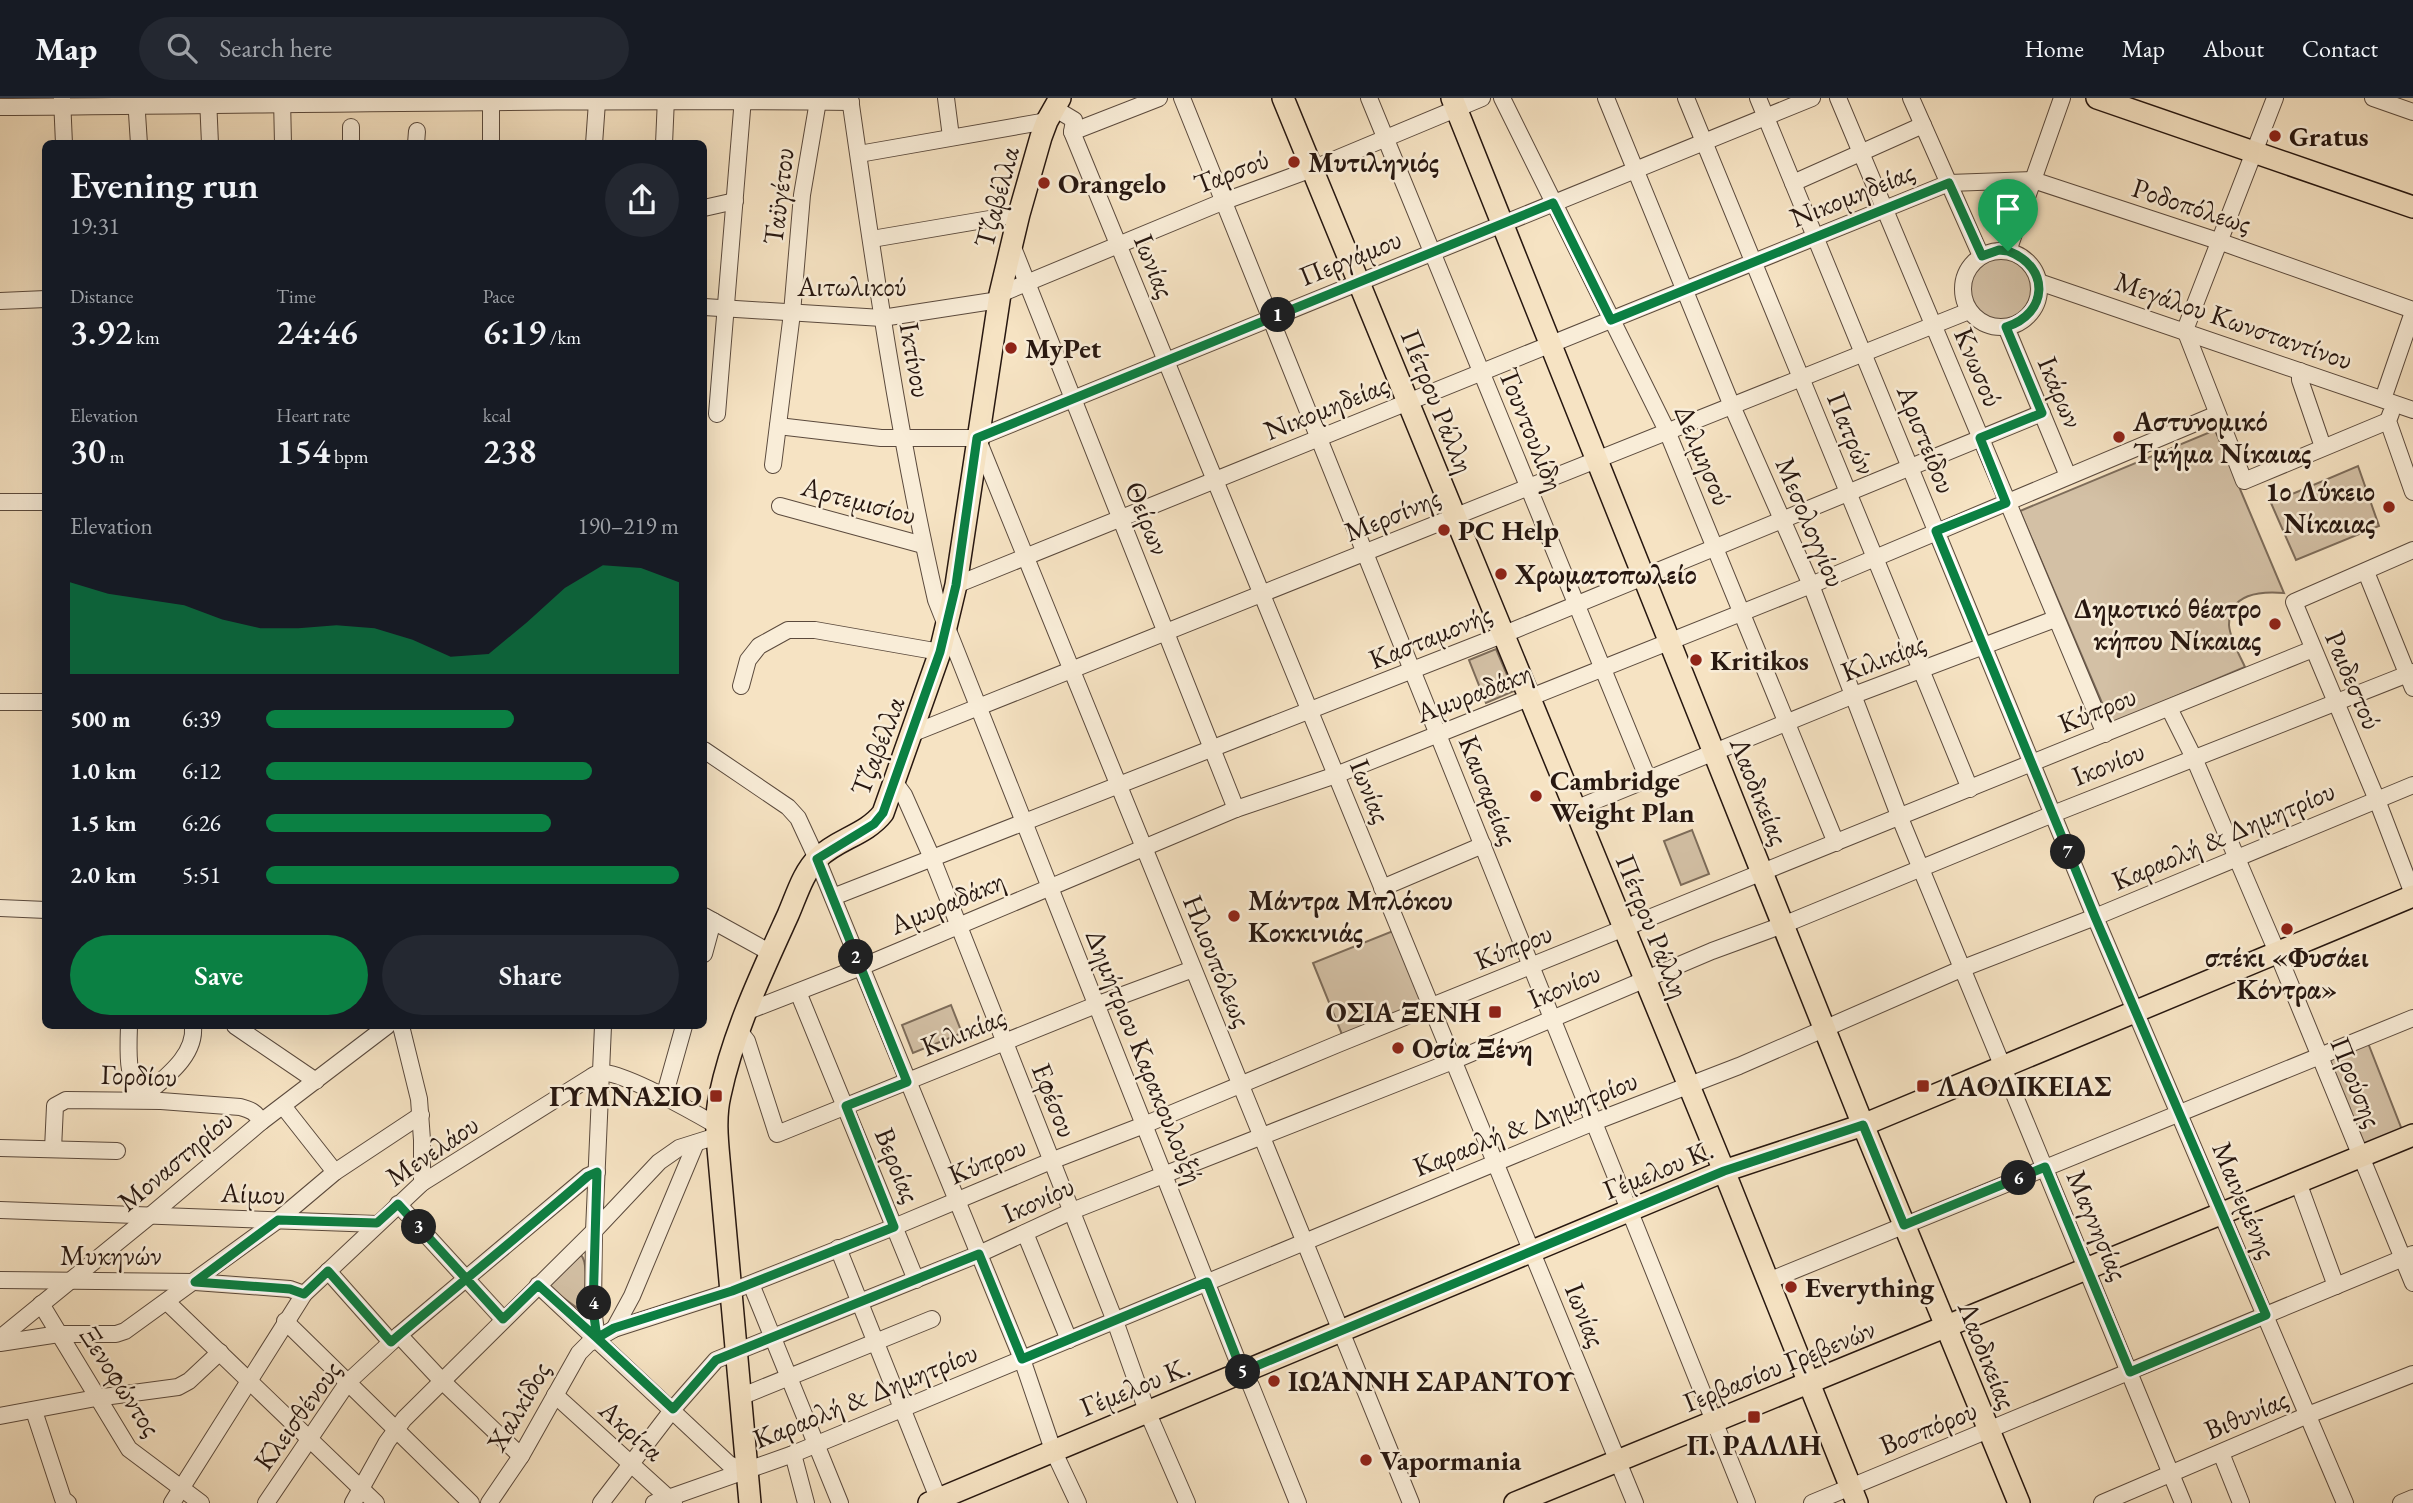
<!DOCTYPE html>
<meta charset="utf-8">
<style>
body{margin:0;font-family:"EB Garamond",serif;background:#242831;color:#f1f3f6;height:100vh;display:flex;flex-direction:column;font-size:26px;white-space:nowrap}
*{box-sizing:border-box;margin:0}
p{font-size:23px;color:#9ea1a6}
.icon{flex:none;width:38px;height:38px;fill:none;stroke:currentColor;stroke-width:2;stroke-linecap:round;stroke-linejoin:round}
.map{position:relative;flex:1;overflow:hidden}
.panel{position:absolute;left:42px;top:42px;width:665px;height:889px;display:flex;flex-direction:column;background:#171b24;border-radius:10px;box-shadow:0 7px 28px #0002}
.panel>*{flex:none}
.pin{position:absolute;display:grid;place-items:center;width:60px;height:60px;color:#fff;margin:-72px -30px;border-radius:50% 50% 50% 0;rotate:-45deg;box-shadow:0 0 7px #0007}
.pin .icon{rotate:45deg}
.km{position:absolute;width:35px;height:35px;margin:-18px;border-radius:50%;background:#222;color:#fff;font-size:19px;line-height:35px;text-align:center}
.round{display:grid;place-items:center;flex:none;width:74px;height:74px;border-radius:37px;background:#242831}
.overview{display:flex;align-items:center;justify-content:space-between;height:119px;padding:0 28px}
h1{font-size:38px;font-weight:600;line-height:52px}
.metrics{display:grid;grid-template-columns:repeat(3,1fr);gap:10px;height:119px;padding:7px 28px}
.metrics div{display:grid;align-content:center}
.metrics b{font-size:35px;font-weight:600}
.metrics small{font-size:19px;font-weight:400}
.metrics p{font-size:19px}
.chart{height:196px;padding:14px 28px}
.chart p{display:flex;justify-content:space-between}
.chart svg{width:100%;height:126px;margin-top:7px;fill:#0b8043;opacity:.7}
.button{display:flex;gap:14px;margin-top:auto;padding:14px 28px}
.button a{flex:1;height:80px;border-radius:42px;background:#0b8043;color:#fff;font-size:28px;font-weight:600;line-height:80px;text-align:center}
.button a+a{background:#242831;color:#f1f3f6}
ul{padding:0 28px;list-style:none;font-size:23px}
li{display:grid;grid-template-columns:112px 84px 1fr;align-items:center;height:52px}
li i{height:18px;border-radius:9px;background:#0b8043}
header{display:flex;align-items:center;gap:42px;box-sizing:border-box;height:98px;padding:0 35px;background:#171b24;border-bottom:2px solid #363941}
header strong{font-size:33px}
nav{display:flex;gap:38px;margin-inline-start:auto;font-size:24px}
.search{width:490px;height:63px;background:#242831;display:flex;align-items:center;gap:18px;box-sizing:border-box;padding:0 24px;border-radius:38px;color:#9ea1a6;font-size:26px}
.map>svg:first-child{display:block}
.green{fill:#d3c0a5;stroke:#7d6c5a;stroke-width:2}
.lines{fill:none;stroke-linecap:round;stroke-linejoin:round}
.minor-casing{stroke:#5b4a3d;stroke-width:18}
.major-casing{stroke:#271710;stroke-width:24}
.minor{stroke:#f9edd8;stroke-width:16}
.major{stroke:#f6e3c3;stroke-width:21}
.route-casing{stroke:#fff;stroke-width:14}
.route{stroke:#0b8043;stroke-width:9}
.poi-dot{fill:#8f2418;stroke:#f9edd8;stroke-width:2.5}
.labels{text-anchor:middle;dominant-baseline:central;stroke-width:5;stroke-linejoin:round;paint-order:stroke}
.poi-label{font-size:28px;font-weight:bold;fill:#271710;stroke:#f9edd8;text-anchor:start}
.street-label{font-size:28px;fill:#271710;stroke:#f9edd8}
</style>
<header>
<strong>Map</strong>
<div class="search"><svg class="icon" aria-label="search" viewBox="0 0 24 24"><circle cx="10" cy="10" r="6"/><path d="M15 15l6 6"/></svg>Search here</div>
<nav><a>Home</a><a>Map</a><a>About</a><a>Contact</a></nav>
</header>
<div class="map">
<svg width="2413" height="1405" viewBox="0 0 2413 1405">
<rect width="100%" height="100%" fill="#f6e3c3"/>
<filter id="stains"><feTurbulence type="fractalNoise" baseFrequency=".00286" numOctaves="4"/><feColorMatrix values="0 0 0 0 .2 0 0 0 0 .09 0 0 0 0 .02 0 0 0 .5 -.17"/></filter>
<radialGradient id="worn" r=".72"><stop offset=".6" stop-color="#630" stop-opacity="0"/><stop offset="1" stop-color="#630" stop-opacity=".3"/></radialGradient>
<g class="green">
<circle cx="2000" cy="191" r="33"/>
<path d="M2215,332l69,163c-23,-2 -55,0 -55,32 1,14 10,29 16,42l-134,57 -91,-213z"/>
<polygon points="2358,368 2379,428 2296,462 2271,405"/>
<polygon points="1496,551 1514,593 1486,605 1469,562"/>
<polygon points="1692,732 1709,776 1681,787 1664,743"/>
<polygon points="1393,833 1423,907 1343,939 1313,865"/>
<polygon points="951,907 962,935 913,955 902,927"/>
<polygon points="2368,945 2404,1037 2361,1053 2324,962"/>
<path d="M581,1157c7,7 6,47 -1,55l-33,-24z"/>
</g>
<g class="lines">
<g class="minor-casing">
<g id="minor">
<polyline points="62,0 64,46"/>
<polyline points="136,0 139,46"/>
<polyline points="208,0 210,46"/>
<polyline points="282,0 283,46"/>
<polyline points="491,0 491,46"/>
<path d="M850,0c24,168 48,336 86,502l306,772 9,14 47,117"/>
<polyline points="946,0 951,39"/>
<polyline points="1182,0 1747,1405"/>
<polyline points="1369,0 1648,681"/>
<polyline points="1502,0 1667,333 1836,745"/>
<polyline points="1606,0 1732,308 1811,487 1900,720 2183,1405"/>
<polyline points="1686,0 1970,691"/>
<polyline points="1758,0 2095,819 2345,1405"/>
<polyline points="1838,0 2105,636"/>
<polyline points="1911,0 1981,158"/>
<polyline points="2275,0 2185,232 2244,383 2388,323"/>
<polyline points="2373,0 2413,14"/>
<path d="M0,9c284,-2 567,-8 851,-5"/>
<polyline points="1054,10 1074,22 1072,34 1635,1405"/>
<polyline points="351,29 351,46"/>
<polyline points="1072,34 1159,0"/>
<polyline points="416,46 417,33"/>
<polyline points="594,46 597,4"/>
<polyline points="664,46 666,0"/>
<polyline points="859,56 1047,23"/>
<polyline points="1793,85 1923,27"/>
<polyline points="704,110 735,103"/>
<polyline points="872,141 1019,116"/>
<polyline points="1012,147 1236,711"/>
<circle cx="2001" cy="191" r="38"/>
<polyline points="2008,153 2062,0"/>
<polyline points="2039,184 2413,312"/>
<polyline points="1000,196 1222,104 1312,71 1482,0"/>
<polyline points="0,203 46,201"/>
<polyline points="704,209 882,220 999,202"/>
<polyline points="2006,229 2068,378"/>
<polyline points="2300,273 2300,282 2323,349"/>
<polyline points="2383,301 2413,214"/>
<polyline points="2391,315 2388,323 2413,394"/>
<polyline points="717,316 743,0"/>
<polyline points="778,328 881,340 977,340 1812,0"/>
<polyline points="978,342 1411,1405"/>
<polyline points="773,367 792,215 802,97 818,3"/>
<polyline points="0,404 46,404"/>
<polyline points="780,408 923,447"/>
<polyline points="2413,452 2294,504 2377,702 2413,796"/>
<polyline points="2366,474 2413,590"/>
<polyline points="956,487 1949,85 2033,82 2221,144 2413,212"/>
<polyline points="741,588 748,562 759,548 788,532 815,532 940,554"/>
<polyline points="0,604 46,604"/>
<polyline points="2169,610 2194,660 2277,854 2413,1185"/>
<polyline points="911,636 1969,213"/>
<polyline points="704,652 788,709 798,720 817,761 1022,1261 1053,1352 1078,1405"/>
<polyline points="893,682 904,697 932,760 1115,1223 1147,1313 1187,1405"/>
<polyline points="1575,711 1854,597 2055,521"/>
<polyline points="1382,790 1483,747"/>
<polyline points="833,799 1512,533 2042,315"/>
<polyline points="0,810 46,812"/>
<polyline points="704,818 771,855"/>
<polyline points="704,856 713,823"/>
<polyline points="798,894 916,1182"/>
<polyline points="748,913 861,869 1236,711 1336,677 1811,487 2217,316"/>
<path d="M129,928c-1,25 -2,52 11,74"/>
<polyline points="235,928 316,983"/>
<polyline points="401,928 419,1001 422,1042 422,1085"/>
<polyline points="740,934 747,943 777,1036 1096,907 1193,871"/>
<polyline points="664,999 684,928"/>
<path d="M140,1002c21,-20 56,-42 53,-74"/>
<polyline points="283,1008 335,1074"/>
<polyline points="0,1050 117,1053"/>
<path d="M53,1051l2,-43 11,-6 95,1 79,6c11,3 16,5 21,15"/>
<polyline points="2298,1084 2336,1188"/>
<polyline points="398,1106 503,1221"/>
<polyline points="0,1112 377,1126"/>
<polyline points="1025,1135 1069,1242"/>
<polyline points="838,1150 940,1405"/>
<polyline points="328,1173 391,1244"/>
<polyline points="0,1182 195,1184 290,1191 304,1196"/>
<polyline points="1768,1183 2413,920"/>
<polyline points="751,1186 840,1405"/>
<polyline points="538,1187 729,1366 746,1374"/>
<polyline points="167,1204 376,1405"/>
<polyline points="41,1206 129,1351 201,1405"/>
<polyline points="285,1223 471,1405"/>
<polyline points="614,1231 632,1198 696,1045"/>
<polyline points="399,1237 442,1283 521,1358"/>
<polyline points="0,1240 151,1117 261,1024 387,928"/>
<polyline points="597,1240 593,1211 594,1133 603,928"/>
<polyline points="0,1245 59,1236 116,1236 125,1233 278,1122 335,1074 421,1017"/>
<polyline points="555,1297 674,1405"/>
<polyline points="740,1299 932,1221"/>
<polyline points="34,1313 63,1401 68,1405"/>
<polyline points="0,1318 96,1300 178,1289 189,1283 220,1254"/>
<polyline points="2221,1355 2241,1405"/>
<polyline points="793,1356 806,1405"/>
<path d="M172,1405l132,-209 118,-111 169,-106c3,-2 6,-4 10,-4 19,-3 96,41 115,52"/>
<polyline points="266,1405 348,1284 399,1237 588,1078 597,1074"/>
<polyline points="353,1405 387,1344 404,1321 594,1133 659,1064 679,1050 717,1038"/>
<polyline points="489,1405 521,1358 579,1255 588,1246 614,1231 732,1193 894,1129 1051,1063 1144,1027 1338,946 2313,551"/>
<polyline points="601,1405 673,1311 716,1262 979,1156 1072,1113 1453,963 1712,853 1783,827 2053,716 2413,574"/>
<polyline points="654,1405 793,1356 1594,1024 1739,968 1961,871 2095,819 2413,687"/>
<polyline points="1812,1405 2413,1156"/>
<polyline points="2102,1405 2308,1317 2413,1276"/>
<polyline points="2401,1405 2413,1400"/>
</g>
</g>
<g class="major-casing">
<g id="major">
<polyline points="1283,0 1724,1073 1857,1405"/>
<polyline points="1452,0 1863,1027 2019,1405"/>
<polyline points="2097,0 2413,109"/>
<path d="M750,1405l-31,-344c-2,-21 -4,-43 1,-64 13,-62 42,-123 68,-180 8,-18 15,-43 30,-57 19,-19 48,-23 65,-45l57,-161 16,-67 44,-291 19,-80 22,-77 6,-16 13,-23"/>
<polyline points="929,1405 1724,1073 1863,1027 2413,798"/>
<polyline points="1515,1405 2413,1037"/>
</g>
</g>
<use href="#minor" class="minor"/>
<use href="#major" class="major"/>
</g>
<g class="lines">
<g class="route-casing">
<path id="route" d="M2008,153l-9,-1 -17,6 -33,-73 -338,137 -58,-117 -576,235 -21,147 -16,67 -57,161 -9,11 -57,35 90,223 -61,24 48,121 -162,64 -118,37 -17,10 -59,-53 -35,34 -105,-115 -21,19 -99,-3 -83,62 95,7 14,5 24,-23 63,71 8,-7c63,-53 127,-105 189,-159l9,-4 -4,137 4,29 76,71 43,-49 263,-106 43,105 185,-77 35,90 482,-201 139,-46 41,100 141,-58 85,205 136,-57 -171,-398 -159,-386 70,-28 -26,-65 62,-25 -36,-86c42,-13 45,-60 2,-76"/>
</g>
<use href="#route" class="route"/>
</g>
<g class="poi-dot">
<circle cx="2275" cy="38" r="7"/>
<circle cx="1294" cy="64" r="7"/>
<circle cx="1044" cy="85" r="7"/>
<circle cx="1011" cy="250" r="7"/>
<circle cx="2119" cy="339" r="7"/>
<circle cx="2389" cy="409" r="7"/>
<circle cx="1444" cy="432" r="7"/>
<circle cx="1501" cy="476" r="7"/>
<circle cx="2275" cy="526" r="7"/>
<circle cx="1696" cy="562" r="7"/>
<circle cx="1536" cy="698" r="7"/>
<circle cx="1234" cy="818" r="7"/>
<circle cx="2287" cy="831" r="7"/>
<rect x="1488" y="907" width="14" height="14" rx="3.5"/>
<circle cx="1398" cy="950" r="7"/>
<rect x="1916" y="981" width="14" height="14" rx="3.5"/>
<rect x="709" y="991" width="14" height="14" rx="3.5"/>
<circle cx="1791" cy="1189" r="7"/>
<circle cx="1274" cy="1283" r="7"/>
<rect x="1747" y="1312" width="14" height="14" rx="3.5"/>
<circle cx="1366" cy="1362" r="7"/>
</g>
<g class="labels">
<g class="poi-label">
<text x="2289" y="38">Gratus</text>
<text x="1308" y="64">Μυτιληνιός</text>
<text x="1058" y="85">Orangelo</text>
<text x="1025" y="250">MyPet</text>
<text x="2133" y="323">Αστυνομικό<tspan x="2133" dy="32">Τμήμα Νίκαιας</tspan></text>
<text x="2375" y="393" text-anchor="end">1ο Λύκειο<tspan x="2375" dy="32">Νίκαιας</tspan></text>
<text x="1458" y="432">PC Help</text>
<text x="1515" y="476">Χρωματοπωλείο</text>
<text x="2261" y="510" text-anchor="end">Δημοτικό θέατρο<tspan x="2261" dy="32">κήπου Νίκαιας</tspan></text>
<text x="1710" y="562">Kritikos</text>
<text x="1550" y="682">Cambridge<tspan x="1550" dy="32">Weight Plan</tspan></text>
<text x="1248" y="802">Μάντρα Μπλόκου<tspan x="1248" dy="32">Κοκκινιάς</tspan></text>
<text x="2287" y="859" text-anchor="middle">στέκι «Φυσάει<tspan x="2287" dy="32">Κόντρα»</tspan></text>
<text x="1481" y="914" text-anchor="end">ΟΣΙΑ ΞΕΝΗ</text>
<text x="1412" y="950">Οσία Ξένη</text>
<text x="1937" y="988">ΛΑΟΔΙΚΕΙΑΣ</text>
<text x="702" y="998" text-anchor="end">ΓΥΜΝΑΣΙΟ</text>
<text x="1805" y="1189">Everything</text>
<text x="1288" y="1283">ΙΩΆΝΝΗ ΣΑΡΑΝΤΟΥ</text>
<text x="1754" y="1347" text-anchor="middle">Π. ΡΑΛΛΗ</text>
<text x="1380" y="1362">Vapormania</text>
</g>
<g class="street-label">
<text transform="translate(1231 73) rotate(-21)">Ταρσού</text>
<text transform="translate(1852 96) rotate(-22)">Νικομηδείας</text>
<text transform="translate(778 98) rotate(-83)">Ταϋγέτου</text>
<text transform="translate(996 99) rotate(-75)">Τζαβέλλα</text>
<text transform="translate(2192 107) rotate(18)">Ροδοπόλεως</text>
<text transform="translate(1350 159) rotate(-22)">Περγάμου</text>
<text transform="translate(1155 168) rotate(68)">Ιωνίας</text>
<text x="852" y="188">Αιτωλικού</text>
<text transform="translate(2234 222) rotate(19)">Μεγάλου Κωνσταντίνου</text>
<text transform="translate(916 262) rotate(80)">Ικτίνου</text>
<text transform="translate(1979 269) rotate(67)">Κνωσού</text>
<text transform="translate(2061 294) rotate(67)">Ικάρων</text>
<text transform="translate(1438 303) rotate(68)">Πέτρου Ράλλη</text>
<text transform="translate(1326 309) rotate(-22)">Νικομηδείας</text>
<text transform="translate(1532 331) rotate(68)">Τουντουλίδη</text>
<text transform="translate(1852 335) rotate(68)">Πατρών</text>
<text transform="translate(1927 341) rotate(68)">Αριστείδου</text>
<text transform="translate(1704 357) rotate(67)">Δελμησού</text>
<text transform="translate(859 402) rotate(15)">Αρτεμισίου</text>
<text transform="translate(1392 416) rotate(-22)">Μερσίνης</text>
<text transform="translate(1148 420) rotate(68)">Θείρων</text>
<text transform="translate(1811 424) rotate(67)">Μεσολογγίου</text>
<text transform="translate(1430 538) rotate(-22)">Κασταμονής</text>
<text transform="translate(1883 559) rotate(-21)">Κιλικίας</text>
<text transform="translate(2354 582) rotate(67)">Ραιδεστού</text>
<text transform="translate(1474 594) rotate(-21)">Αμυραδάκη</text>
<text transform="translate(2097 611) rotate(-22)">Κύπρου</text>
<text transform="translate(877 648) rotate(-69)">Τζαβέλλα</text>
<text transform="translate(2108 665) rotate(-22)">Ικονίου</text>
<text transform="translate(1489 692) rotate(68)">Καισαρείας</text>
<text transform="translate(1371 693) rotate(68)">Ιωνίας</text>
<text transform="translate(1760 693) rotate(68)">Λαοδικείας</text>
<text transform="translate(2223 737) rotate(-23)">Καραολή &amp; Δημητρίου</text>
<text transform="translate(947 804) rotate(-23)">Αμυραδάκη</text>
<text transform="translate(1653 828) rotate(68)">Πέτρου Ράλλη</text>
<text transform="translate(1513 848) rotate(-22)">Κύπρου</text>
<text transform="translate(1218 863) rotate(68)">Ηλιουπόλεως</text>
<text transform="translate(1564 887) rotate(-23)">Ικονίου</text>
<text transform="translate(963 933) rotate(-22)">Κιλικίας</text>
<text transform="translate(1145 958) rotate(68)">Δημήτριου Καρακουλουξή</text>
<text transform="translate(139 977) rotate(2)">Γορδίου</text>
<text transform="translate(2357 984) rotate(68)">Προύσης</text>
<text transform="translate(1055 1002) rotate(68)">Εφέσου</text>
<text transform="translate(1525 1025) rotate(-22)">Καραολή &amp; Δημητρίου</text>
<text transform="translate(432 1052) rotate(-34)">Μενελάου</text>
<text transform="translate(175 1062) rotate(-40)">Μοναστηρίου</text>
<text transform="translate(987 1062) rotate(-23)">Κύπρου</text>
<text transform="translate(898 1067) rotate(68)">Βεροίας</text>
<text transform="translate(1658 1071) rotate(-22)">Γέμελου Κ.</text>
<text transform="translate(253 1095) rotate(2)">Αίμου</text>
<text transform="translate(1038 1101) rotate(-24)">Ικονίου</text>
<text transform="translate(2245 1102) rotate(67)">Μαινεμένης</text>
<text transform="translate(2098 1127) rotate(67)">Μαγνησίας</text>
<text x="111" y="1157">Μυκηνών</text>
<text transform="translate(1586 1217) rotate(68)">Ιωνίας</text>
<text transform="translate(1988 1257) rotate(68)">Λαοδικείας</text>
<text transform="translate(1779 1267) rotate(-22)">Γερβασίου Γρεβενών</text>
<text transform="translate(121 1283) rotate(57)">Ξενοφώντος</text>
<text transform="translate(1135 1288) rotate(-22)">Γέμελου Κ.</text>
<text transform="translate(865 1297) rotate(-22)">Καραολή &amp; Δημητρίου</text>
<text transform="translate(518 1308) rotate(-60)">Χαλκίδος</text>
<text transform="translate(2246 1316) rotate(-23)">Βιθυνίας</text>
<text transform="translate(297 1317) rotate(-54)">Κλεισθένους</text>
<text transform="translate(1928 1329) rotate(-22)">Βοσπόρου</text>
<text transform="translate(632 1332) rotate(42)">Ακρίτα</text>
</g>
</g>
<rect width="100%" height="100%" filter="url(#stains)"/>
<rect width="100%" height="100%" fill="url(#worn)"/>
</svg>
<div class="pin" style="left:2008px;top:153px;background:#1e9e55"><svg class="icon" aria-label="arrive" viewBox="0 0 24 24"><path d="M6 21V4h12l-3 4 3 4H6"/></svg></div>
<b class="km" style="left:1278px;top:217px">1</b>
<b class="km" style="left:856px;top:859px">2</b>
<b class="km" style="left:419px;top:1129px">3</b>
<b class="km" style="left:594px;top:1205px">4</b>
<b class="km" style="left:1243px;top:1274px">5</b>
<b class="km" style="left:2019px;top:1080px">6</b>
<b class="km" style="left:2068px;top:754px">7</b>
<section class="panel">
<div class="overview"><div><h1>Evening run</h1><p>19:31</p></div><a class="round"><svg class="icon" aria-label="share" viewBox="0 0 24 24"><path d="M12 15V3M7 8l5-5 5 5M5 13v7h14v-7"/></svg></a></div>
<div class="metrics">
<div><p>Distance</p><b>3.92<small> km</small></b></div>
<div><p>Time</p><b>24:46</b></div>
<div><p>Pace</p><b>6:19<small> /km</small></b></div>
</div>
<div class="metrics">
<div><p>Elevation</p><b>30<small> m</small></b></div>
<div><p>Heart rate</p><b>154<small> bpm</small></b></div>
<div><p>kcal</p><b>238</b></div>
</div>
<div class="chart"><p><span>Elevation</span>190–219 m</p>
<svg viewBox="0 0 160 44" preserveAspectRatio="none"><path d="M0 44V12L10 16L20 18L30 20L40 25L50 28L60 28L70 27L80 28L90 32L100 38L110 37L120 26L130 14L140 6L150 7L160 12V44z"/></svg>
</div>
<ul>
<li><b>500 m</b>6:39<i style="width:60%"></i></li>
<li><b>1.0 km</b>6:12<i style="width:79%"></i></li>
<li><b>1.5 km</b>6:26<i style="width:69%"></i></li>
<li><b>2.0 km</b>5:51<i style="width:100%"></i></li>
</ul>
<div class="button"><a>Save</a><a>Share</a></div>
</section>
</div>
